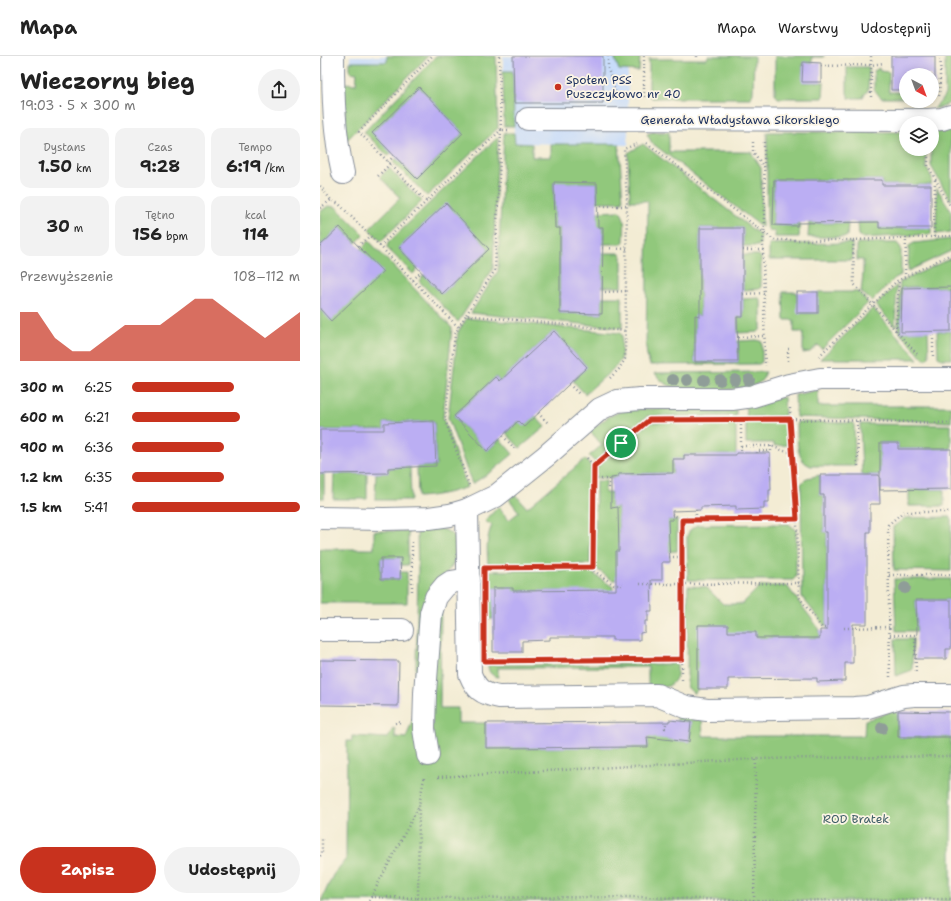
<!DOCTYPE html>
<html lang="pl">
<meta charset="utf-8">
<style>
body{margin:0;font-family:"Shantell Sans",sans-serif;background:#f2f2f2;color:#222;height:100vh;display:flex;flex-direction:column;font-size:15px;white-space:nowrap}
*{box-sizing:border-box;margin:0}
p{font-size:13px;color:#767676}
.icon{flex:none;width:22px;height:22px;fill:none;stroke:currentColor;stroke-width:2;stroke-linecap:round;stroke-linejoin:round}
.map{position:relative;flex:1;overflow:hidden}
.drawer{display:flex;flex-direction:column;background:#fff;width:320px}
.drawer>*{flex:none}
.needle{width:26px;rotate:139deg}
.fabs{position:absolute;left:579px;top:12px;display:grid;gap:8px}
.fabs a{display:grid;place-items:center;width:40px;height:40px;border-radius:50%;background:#fff;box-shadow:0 2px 10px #0003;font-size:20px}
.pin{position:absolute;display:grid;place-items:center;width:34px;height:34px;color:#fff;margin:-17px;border:2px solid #fff;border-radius:50%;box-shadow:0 1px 4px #0007}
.round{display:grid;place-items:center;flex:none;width:42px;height:42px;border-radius:21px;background:#f2f2f2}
.summary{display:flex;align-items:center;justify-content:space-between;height:68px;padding:0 20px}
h1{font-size:22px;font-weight:700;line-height:30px}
.figures{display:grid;grid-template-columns:repeat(3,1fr);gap:6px;height:68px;padding:4px 20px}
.figures div{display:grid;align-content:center;border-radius:10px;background:#f2f2f2;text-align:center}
.figures b{font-size:17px;font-weight:700}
.figures small{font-size:11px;font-weight:400}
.figures p{font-size:11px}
.chart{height:112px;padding:8px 20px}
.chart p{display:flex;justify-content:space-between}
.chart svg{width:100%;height:72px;margin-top:4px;fill:#c8321e;opacity:.7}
.action{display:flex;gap:8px;margin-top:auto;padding:8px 20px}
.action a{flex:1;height:46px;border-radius:24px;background:#c8321e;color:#fff;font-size:16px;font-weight:700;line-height:46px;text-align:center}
.action a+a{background:#f2f2f2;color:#222}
ul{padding:0 20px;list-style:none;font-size:13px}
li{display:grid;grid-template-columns:64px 48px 1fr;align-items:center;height:30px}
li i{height:10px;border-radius:5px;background:#c8321e}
header{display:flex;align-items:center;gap:24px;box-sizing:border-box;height:56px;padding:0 20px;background:#fff;border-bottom:1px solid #e0e0e0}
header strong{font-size:19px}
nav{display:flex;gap:22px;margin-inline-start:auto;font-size:14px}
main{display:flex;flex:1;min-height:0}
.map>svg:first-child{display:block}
.built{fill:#c8dcf9}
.green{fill:#91c87b;stroke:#567c6c}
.building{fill:#bbaef3}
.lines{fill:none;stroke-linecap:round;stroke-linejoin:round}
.minor-casing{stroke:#878e99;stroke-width:24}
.path{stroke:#878e99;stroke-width:2.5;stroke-dasharray:1 3;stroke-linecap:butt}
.minor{stroke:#fff;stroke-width:22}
.tree{fill:#8f9d98}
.route-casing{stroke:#fff;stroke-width:8}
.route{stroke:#c8321e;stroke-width:5}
.poi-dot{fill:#c8321e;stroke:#fcf5e5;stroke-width:1.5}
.labels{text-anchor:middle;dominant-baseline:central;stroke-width:3.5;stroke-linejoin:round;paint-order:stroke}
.poi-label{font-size:12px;fill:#1b2f5e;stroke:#fcf5e5;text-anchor:start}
.street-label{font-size:12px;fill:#1b2f5e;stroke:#fcf5e5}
.park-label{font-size:12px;fill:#3e5d67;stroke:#fcf5e5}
</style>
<header>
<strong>Mapa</strong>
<nav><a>Mapa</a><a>Warstwy</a><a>Udostępnij</a></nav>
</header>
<main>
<section class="drawer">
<div class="summary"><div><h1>Wieczorny bieg</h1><p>19:03 · 5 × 300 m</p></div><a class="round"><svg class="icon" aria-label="share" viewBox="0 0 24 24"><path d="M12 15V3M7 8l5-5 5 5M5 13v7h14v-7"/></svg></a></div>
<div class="figures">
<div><p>Dystans</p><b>1.50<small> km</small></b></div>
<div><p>Czas</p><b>9:28</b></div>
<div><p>Tempo</p><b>6:19<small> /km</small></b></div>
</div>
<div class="figures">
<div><b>30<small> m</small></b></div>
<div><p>Tętno</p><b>156<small> bpm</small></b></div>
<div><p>kcal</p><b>114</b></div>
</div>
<div class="chart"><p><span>Przewyższenie</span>108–112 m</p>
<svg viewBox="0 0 160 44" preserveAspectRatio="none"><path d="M0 44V14L10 14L20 30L30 38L40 38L50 30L60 22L70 22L80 22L90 14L100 6L110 6L120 14L130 22L140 30L150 22L160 14V44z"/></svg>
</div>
<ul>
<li><b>300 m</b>6:25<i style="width:61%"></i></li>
<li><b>600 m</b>6:21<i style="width:64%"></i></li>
<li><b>900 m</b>6:36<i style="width:55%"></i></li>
<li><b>1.2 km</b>6:35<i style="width:55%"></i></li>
<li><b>1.5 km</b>5:41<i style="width:100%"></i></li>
</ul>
<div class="action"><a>Zapisz</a><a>Udostępnij</a></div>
</section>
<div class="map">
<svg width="631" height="845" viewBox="0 0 631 845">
<rect width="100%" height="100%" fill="#fcf5e5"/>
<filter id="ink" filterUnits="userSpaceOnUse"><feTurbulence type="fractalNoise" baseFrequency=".025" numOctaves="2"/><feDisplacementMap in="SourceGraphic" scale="8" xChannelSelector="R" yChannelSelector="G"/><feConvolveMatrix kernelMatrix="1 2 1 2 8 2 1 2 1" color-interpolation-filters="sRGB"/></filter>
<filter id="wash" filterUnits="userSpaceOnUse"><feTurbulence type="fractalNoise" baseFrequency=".012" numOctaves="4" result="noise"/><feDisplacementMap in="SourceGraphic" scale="16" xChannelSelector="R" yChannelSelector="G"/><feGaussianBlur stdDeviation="0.9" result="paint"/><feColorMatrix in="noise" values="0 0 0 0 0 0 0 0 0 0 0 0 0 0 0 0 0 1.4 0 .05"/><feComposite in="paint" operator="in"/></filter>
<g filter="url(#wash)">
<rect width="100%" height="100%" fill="#f3ecd4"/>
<g class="built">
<rect x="30" y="0" width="37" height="6"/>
<polygon points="183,0 294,0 299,14 308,15 308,89 194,87 193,15 183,15"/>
</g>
<g class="green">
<polygon points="67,0 108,0 27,84 26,81 24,27 36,28 37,17 30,16 30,6 67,6"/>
<polygon points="116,0 176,0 178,72 107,140 73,106 77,102 97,123 143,77 99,31 52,77 72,97 68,100 44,76"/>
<polygon points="294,0 320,0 319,15 299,14"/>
<polygon points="388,0 434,0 433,36 431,42 332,42 329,40 329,3 387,3"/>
<polygon points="455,0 504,0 504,1 492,1 492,7 483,7 483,26 504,26 503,42 458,42 455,37"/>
<polygon points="625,0 631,0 631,46 623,51 613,53 621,45 625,38"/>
<polygon points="527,11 549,11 548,34 542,42 529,42 527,37"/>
<polygon points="559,12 560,15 569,16 569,36 586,36 586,42 561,42 554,33 554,15"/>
<polygon points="183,15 193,15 194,70 184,70"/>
<polygon points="631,72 631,145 611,110 611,93 612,93 612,76 624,75"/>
<polygon points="333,76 349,76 349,96 431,96 441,112 442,171 332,87 327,78"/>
<polygon points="447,76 586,76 586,93 606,93 606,111 612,122 611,129 562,129 562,124 454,124 453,169 476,170 477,167 480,167 479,181 455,181 455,176 450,175 447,171"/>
<polygon points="184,77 194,77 195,87 212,88 212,101 231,101 231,88 299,88 303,146 277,146 277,127 234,127 235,172 240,172 240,257 282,258 282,241 302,241 302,272 151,257 178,215"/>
<polygon points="178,81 173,213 138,266 99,225 104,219 122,238 169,193 126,148 79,192 98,213 93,218 67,192 68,187"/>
<polygon points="323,88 440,179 440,188 438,190 423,190 423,172 380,172 380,260 375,260 375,306 418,306 418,285 437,284 442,286 442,306 439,308 330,309 327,300 326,291 328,145 310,145 308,97"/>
<polygon points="69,112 102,145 61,185 49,173 80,142 60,121"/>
<polygon points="617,132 631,155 631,176 616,178"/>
<polygon points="8,150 16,151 44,179 36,187 20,171 0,190 0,156"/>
<path d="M299,155c8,5 5,21 5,30l-2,3h-19v-17h-6v-15z"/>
<polygon points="538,166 559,166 559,172 611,172 611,178 543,182 539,179"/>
<polygon points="489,167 528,167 527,180 526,181 488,181"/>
<polygon points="631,183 631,195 588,215 589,190 594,187"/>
<path d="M49,185l83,87 -9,90 24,69c-17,6 -31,9 -49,10l-1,-30 19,-1 -2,-45 -50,2v7h-64v-121l41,-60z"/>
<polygon points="532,187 532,204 449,204 449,188"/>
<polygon points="537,187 577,187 581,192 581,219 575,222 552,245 541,236 543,218 543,204 537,204"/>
<polygon points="282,197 299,197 302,200 302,231 282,231"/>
<polygon points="438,199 441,201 441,231 439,233 423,234 423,199"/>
<polygon points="631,202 631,231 582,232 581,276 608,275 609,301 607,303 604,303 578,274 580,226"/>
<polygon points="577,229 575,271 556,249"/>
<polygon points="463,236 477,236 478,257 498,257 498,236 539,236 548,247 502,293 498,289 490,296 483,297 483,276 474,276 474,264 464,264"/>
<polygon points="439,242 441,245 441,273 438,276 418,277 418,261 423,261 423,243"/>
<polygon points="553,252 598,303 500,303"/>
<polygon points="147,262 300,277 302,279 301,304 291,315 265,338 253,325 267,311 234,275 180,325 176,321 134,360 167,395 180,383 193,398 174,414 152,428 128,362 138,276"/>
<polygon points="617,275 631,275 631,303 622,303 618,301"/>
<path d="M446,316c-2,4 -4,10 -9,12 -15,7 -67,8 -83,3 -8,-2 -15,-7 -19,-14z"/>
<polygon points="498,334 498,350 631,350 631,366 476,361 475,339"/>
<polygon points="464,341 465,360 427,361 425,351"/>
<polygon points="306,353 416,353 416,360 327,360 275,406 269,400 282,389 270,375 288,361"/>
<polygon points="215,360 225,371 200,392 186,377 199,365"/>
<polygon points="330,366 416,366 416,402 409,399 364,399 364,403 353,403 353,421 347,417 298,418 298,421 276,422 277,411"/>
<polygon points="426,366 465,366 467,389 454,390 454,387 426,387"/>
<path d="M477,366l57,1 1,43h-44c-17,-6 -13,-29 -14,-44z"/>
<polygon points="540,368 631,369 631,393 578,393 578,387 560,387 560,419 542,419"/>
<path d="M265,403l6,7 -1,98h-102c-1,-14 -2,-26 4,-39l-7,-4 13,-14 11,13 10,-8 -10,-13 6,-5 12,14z"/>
<polygon points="90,411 91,444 55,444 56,417 68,417 68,412"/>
<rect x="0" y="418" width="4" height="24"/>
<polygon points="14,418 47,418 47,443 13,443"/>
<polygon points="500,419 500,439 504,439 504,476 507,476 507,570 505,570 482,541 481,428 487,422"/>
<polygon points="276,425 286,425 286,431 285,431 285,437 291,437 291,451 298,451 299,480 302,524 292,524 275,512"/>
<polygon points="624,433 624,450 589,450 589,434"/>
<polygon points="631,461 631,515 574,514 573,471 585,462"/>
<polygon points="345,464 357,464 357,495 342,496"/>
<polygon points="469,468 476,474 476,521 473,524 368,524 367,480 370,474 377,469"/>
<path d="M115,472c9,1 16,3 21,12 10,20 -18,38 -26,56 -2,5 -3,10 -5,15l-6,104 -1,37 20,5 1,-7 -5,-5 -4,-27 1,-62 6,-46 4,-8 -1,106h18v15h28v25l162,-1v-12h19v4l22,3 2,-20 -14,-1v-6l13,5 12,-1 1,17h161l1,-16 16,-4 17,-10v31h53v164h-630l12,-26 13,-16 1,-118h5v-5l36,2 5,-10 2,1v8l11,1 9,-25 3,-141 -1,-41z"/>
<polygon points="54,475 88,475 88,509 81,509 80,502 61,502 61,523 80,523 80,516 87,516 87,547 0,547 0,493 54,493"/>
<polygon points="268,514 293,531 292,537 230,535 193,535 193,532 174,532 173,563 168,563 168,515"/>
<polygon points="574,523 631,523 631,544 596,544 597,575 576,575"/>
<polygon points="368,530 386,531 403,548 422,548 440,530 467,530 500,574 500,582 436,582 436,576 378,613 378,633 374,638 368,632 367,629"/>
<polygon points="575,583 593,583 592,614 576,620"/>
<path d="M357,608v13c-9,14 -15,10 -29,8v-18l-150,1v9c-7,-1 -10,-6 -10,-12z"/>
</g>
<g id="blocks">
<g class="building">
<polygon points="193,0 283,0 283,47 194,47"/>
<polygon points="571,0 615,0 615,33 612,33 612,19 586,19 586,34 571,34"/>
<polygon points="483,6 501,7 501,26 482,26"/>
<polygon points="99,31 143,77 97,123 52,77"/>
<polygon points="454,124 562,124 562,129 611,129 611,172 559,172 559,166 477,167 477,170 453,169"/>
<polygon points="234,126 277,127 278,171 283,171 282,258 240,257 240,172 235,172"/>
<polygon points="126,147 169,193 122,238 79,192"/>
<polygon points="20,171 63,216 11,265 0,253 0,190"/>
<polygon points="380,172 423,172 423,261 417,261 418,306 375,306 375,259 380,260"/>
<polygon points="631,231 631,275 581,276 582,232"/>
<rect x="477" y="236" width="21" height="21"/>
<polygon points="234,275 267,311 204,371 198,365 167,395 134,360 176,321 180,325"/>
<polygon points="114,365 116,410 68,412 68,417 0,418 0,374 64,374 64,367"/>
<polygon points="560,387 578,387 578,393 631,393 631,433 560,434"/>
<polygon points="416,397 450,397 451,434 449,434 449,446 444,446 444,453 416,454 416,450 381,451 381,454 352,455 353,464 348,464 350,506 342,506 342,524 331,524 332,555 328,555 328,565 325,565 325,576 320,577 320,584 292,584 292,581 230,581 230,584 202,585 202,596 173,596 173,532 193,532 193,535 296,534 296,495 299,495 298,451 291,452 291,422 298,421 298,418 353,417 353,403 364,403 364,399 416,399"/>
<polygon points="500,419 559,419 560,448 550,448 550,476 547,476 547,568 533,568 533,607 525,607 525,625 497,626 497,622 408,623 408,633 378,633 378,569 408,569 408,576 436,576 436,582 500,582 500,574 507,574 507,476 504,476 504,439 500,439"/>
<polygon points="61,502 81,502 80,523 61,523"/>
<polygon points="596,544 631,544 631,593 626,593 626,603 595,603 597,575"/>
<polygon points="0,604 79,605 78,650 0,649"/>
<polygon points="578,655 631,656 631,681 578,681"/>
<polygon points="349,664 371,666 369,686 327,681 328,691 166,692 166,667 349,666"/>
</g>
</g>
</g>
<g filter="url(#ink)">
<use href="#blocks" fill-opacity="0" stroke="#878e99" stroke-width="1"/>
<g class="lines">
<g class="minor-casing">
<g id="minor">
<path d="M13,0c0,39 1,78 10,117"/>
<polyline points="208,63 608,64 622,63 631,60"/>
<path d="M147,454l3,164c6,15 12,20 29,23l158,-2 29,12 21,3 147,-2 14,-1 36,-11 10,-1h37"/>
<polyline points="0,462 64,463 109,462 130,459 147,454 176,440 226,400 280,353 297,345 320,343 412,343 433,340 469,329 500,323 631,323"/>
<polyline points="0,574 82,574"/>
<polyline points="108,699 104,673 105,637 111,557 116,541 125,530 131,526 149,523"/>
</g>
</g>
<g class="path">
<polyline points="179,0 181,74 189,74"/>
<polyline points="288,0 288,13 297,41"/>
<polyline points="324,0 324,41"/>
<polyline points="377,0 377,3"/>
<polyline points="501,10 551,9 564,7"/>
<polyline points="619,40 621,0"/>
<polyline points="551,41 551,0"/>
<polyline points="433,86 433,96 444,111"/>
<polyline points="444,86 445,168 443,186 445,310"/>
<polyline points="327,87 454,184 533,184 534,228 598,299"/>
<polyline points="608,93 608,110 631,151"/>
<polyline points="68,106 74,100"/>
<polyline points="58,120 70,108"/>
<polyline points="0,130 11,144 19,148 60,190"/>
<polyline points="106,145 39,76 112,0"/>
<polyline points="277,150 307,150"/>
<polyline points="0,152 11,144"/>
<polyline points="614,181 615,124"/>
<polyline points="586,182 631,180"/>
<polyline points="533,184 586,182 585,220"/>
<polyline points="38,190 50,180"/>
<polyline points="282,192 307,193"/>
<polyline points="423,194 444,194"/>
<polyline points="93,224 101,216"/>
<polyline points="285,236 306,235"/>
<polyline points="423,238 444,237"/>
<polyline points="138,271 60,190 181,74 175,214 146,259"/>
<polyline points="576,275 579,224"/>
<polyline points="613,275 613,301"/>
<polyline points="418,281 445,280"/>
<polyline points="499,300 577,225 631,198"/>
<polyline points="468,305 468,293 471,293"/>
<polyline points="290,322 299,313 305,303 307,145 304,93 317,88"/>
<polyline points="249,328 260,339"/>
<polyline points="470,352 470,363 631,367"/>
<polyline points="218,357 229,368"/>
<polyline points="441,363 470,363 471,366 476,431 479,541 502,572 507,572"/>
<polyline points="421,365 421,397"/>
<polyline points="537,365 538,410"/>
<polyline points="183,380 196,394"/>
<polyline points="421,390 451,390 467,396 473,396"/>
<polyline points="437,397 437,395 451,395 451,390"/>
<polyline points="267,402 274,410"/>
<polyline points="273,423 289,423 289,433 291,433"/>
<polyline points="149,429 125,364 135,278 146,259 306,275"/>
<polyline points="376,454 376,464"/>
<polyline points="352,458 362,464"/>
<polyline points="477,463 362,464 361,528 479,527"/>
<polyline points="349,501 362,501"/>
<polyline points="170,511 273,511 274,410 325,366"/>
<polyline points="273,511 273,514 294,529 302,529"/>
<polyline points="569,519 631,519"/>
<polyline points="92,535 92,486"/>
<polyline points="524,572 570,571"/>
<polyline points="570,579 595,579 596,615"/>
<polyline points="362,603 362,625"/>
<polyline points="173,605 362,603 361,528 319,528"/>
<polyline points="570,621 568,469 583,456 631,456"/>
<polyline points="75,667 81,666"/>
<polyline points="346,668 345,672 348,672"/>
<polyline points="118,721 436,703 631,700"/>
<polyline points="104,722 99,749 98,842 325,841 434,845 631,843"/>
<polyline points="0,800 2,797 2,781"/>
<polyline points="51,841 98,842"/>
<polyline points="49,845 99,750"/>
<polyline points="434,845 436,703"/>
</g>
<use href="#minor" class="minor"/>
</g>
<g class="tree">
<circle cx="353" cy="324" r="6"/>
<circle cx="367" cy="324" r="6"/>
<circle cx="384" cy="324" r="6"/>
<circle cx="400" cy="324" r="6"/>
<circle cx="415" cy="324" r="6"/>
<circle cx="429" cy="324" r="6"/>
<circle cx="585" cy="532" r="6"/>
<circle cx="562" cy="672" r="6"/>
</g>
</g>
<g class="lines" filter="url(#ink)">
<g class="route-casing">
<polygon id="route" points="470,363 477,463 362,464 362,603 164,605 164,512 273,511 274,410 329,364"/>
</g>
<use href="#route" class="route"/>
</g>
<circle class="poi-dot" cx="238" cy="31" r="4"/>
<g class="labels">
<g class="poi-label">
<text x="246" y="24">Społem PSS<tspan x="246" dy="14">Puszczykowo nr 40</tspan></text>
</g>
<g class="street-label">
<text x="420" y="64">Generała Władysława Sikorskiego</text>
</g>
<g class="park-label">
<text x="536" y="763">ROD Bratek</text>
</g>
</g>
</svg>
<div class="fabs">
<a><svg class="needle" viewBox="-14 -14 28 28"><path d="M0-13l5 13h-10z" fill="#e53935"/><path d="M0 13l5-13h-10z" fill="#767676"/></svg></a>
<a><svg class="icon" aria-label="layers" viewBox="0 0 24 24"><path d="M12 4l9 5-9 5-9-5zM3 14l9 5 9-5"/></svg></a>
</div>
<div class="pin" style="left:301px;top:387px;background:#1e9e55"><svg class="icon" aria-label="arrive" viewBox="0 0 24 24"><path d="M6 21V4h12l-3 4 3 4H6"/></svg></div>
</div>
</main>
